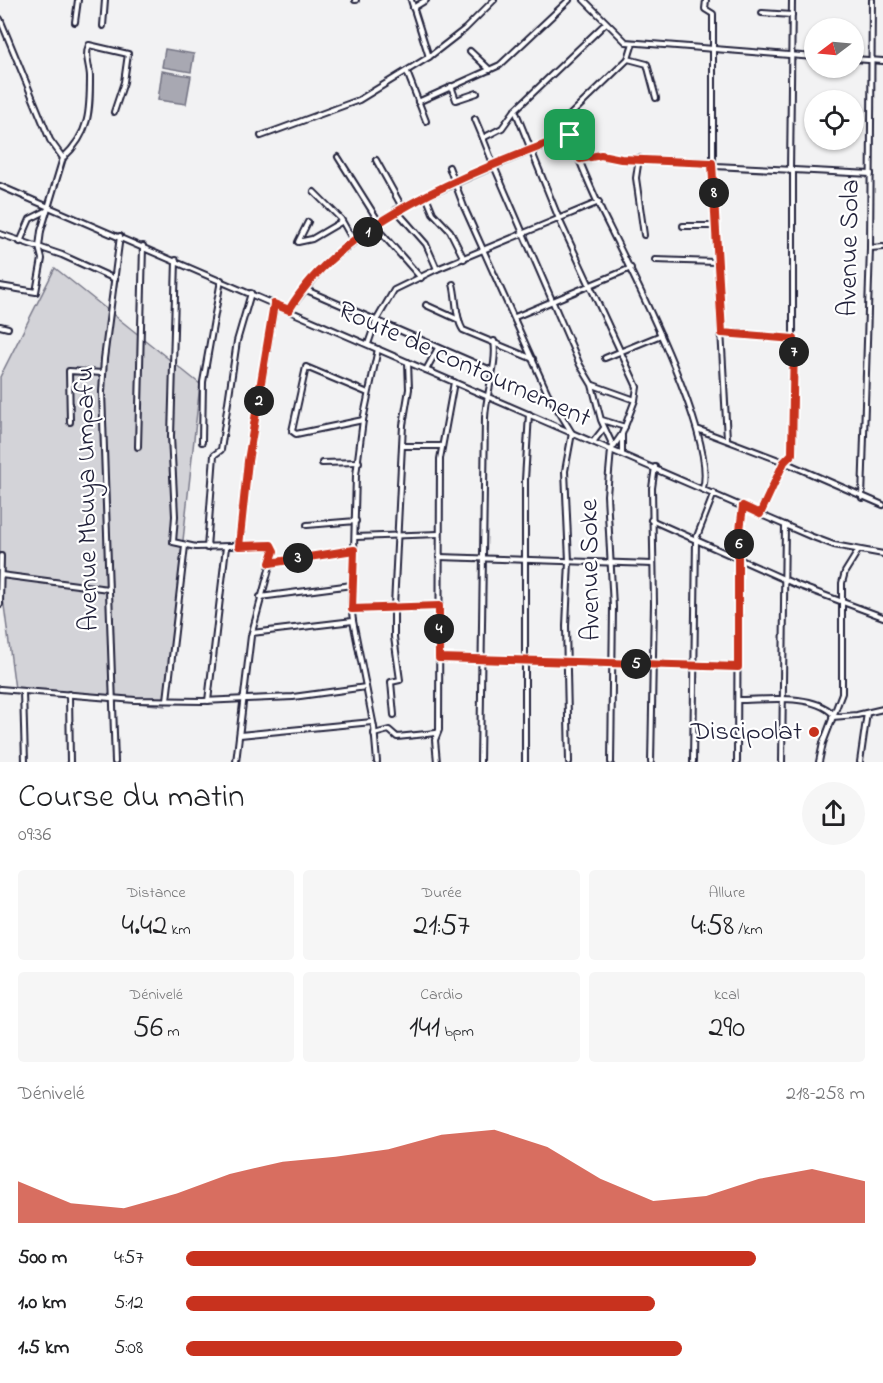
<!DOCTYPE html>
<html lang="fr">
<meta charset="utf-8">
<style>
body{margin:0;font-family:"Indie Flower",sans-serif;background:#f6f6f6;color:#202124;height:100vh;display:flex;flex-direction:column;font-size:22px;white-space:nowrap}
*{box-sizing:border-box;margin:0}
p{font-size:20px;color:#757577}
.icon{flex:none;width:33px;height:33px;fill:none;stroke:currentColor;stroke-width:2;stroke-linecap:round;stroke-linejoin:round}
.map{position:relative;height:762px;overflow:hidden}
.details{display:flex;flex-direction:column;background:#fff;flex:1}
.details>*{flex:none}
.needle{width:39px;rotate:254deg}
.tools{position:absolute;left:804px;top:18px;display:grid;gap:12px}
.tools a{display:grid;place-items:center;width:60px;height:60px;border-radius:50%;background:#fff;box-shadow:0 2px 4px #0004;font-size:30px}
.pin{position:absolute;display:grid;place-items:center;width:51px;height:51px;color:#fff;margin:-26px;border-radius:12px;box-shadow:0 3px 9px #0006}
.km{position:absolute;width:30px;height:30px;margin:-15px;border-radius:50%;background:#222;color:#fff;font-size:16px;line-height:30px;text-align:center}
.round{display:grid;place-items:center;flex:none;width:63px;height:63px;border-radius:32px;background:#f6f6f6}
.summary{display:flex;align-items:center;justify-content:space-between;height:102px;padding:0 18px}
h1{font-size:33px;font-weight:600;line-height:45px}
.figures{display:grid;grid-template-columns:repeat(3,1fr);gap:9px;height:102px;padding:6px 18px}
.figures div{display:grid;align-content:center;border-radius:6px;background:#f6f6f6;text-align:center}
.figures b{font-size:30px;font-weight:600}
.figures small{font-size:16px;font-weight:400}
.figures p{font-size:16px}
.chart{height:168px;padding:12px 18px}
.chart p{display:flex;justify-content:space-between}
.chart svg{width:100%;height:108px;margin-top:6px;fill:#c8321e;opacity:.7}
ul{padding:0 18px;list-style:none;font-size:20px}
li{display:grid;grid-template-columns:96px 72px 1fr;align-items:center;height:45px}
li i{height:15px;border-radius:8px;background:#c8321e}
.map>svg:first-child{display:block}
.green{fill:#d3d3d8;stroke:#7a7a8a;stroke-width:1.5}
.water{fill:#a8a8b2;stroke:#727282;stroke-width:1.5}
.lines{fill:none;stroke-linecap:round;stroke-linejoin:round}
.minor-casing{stroke:#22223b;stroke-width:8}
.minor{stroke:#fff;stroke-width:4}
.route-casing{stroke:#fff;stroke-width:12}
.route{stroke:#c8321e;stroke-width:8}
.poi-dot{fill:#c8321e;stroke:#fff;stroke-width:2}
.labels{text-anchor:middle;dominant-baseline:central;stroke-width:4.5;stroke-linejoin:round;paint-order:stroke}
.street-label{font-size:27px;fill:#22223b;stroke:#fff}
.poi-label{font-size:27px;fill:#22223b;stroke:#fff;text-anchor:end}
</style>
<div class="map">
<svg width="883" height="762" viewBox="0 0 883 762">
<rect width="100%" height="100%" fill="#f2f2f3"/>
<filter id="ink" filterUnits="userSpaceOnUse"><feTurbulence type="fractalNoise" baseFrequency=".0167" numOctaves="2"/><feDisplacementMap in="SourceGraphic" scale="12" xChannelSelector="R" yChannelSelector="G"/><feConvolveMatrix kernelMatrix="1 2 1 2 8 2 1 2 1" color-interpolation-filters="sRGB"/></filter>
<g filter="url(#ink)">
<polygon class="green" points="55,268 200,384 165,706 15,689 0,575 0,377"/>
<g class="water">
<polygon points="165,49 194,54 191,72 162,67"/>
<polygon points="162,71 191,76 186,104 158,100"/>
</g>
<g class="lines">
<g class="minor-casing">
<g id="minor">
<polyline points="355,0 356,0"/>
<polyline points="411,0 429,57"/>
<polyline points="584,0 626,42 814,57"/>
<polyline points="706,0 705,9 713,14 713,164"/>
<polyline points="413,8 426,0"/>
<polyline points="762,13 792,15"/>
<polyline points="0,19 50,140 63,158"/>
<polyline points="75,22 78,0"/>
<polyline points="103,26 105,0"/>
<path d="M633,43l-5,16 -60,58 -2,6c9,30 23,61 36,89 25,51 116,226 101,276"/>
<polyline points="470,51 490,70"/>
<polyline points="628,59 647,64 656,98"/>
<polyline points="854,59 883,61"/>
<polyline points="407,72 426,121"/>
<polyline points="451,86 456,100 477,93"/>
<polyline points="418,102 500,65 569,0"/>
<polyline points="515,110 559,219 637,387 635,400 622,434 622,454"/>
<polyline points="475,119 483,138"/>
<polyline points="570,135 494,166 580,365 592,385 601,420 613,446"/>
<polyline points="261,136 359,100 429,57 465,29 494,0"/>
<polyline points="338,157 379,222 354,242"/>
<path d="M63,158c27,-25 27,-47 27,-81 0,-11 -6,-22 -1,-32l39,9 -4,28 -10,30"/>
<polyline points="639,158 636,178 644,235"/>
<polyline points="581,159 598,155 621,159 710,162 715,166 871,174"/>
<polyline points="376,160 402,207"/>
<polyline points="712,165 727,439"/>
<polyline points="449,167 464,207 547,392 572,433 565,471 569,561 566,626 569,762"/>
<polyline points="790,171 792,0"/>
<polyline points="0,186 810,536 834,545 883,554"/>
<polyline points="426,196 433,213 450,231 464,259"/>
<polyline points="396,210 426,244 437,269"/>
<polyline points="308,222 298,242 312,239 341,222"/>
<polyline points="379,222 402,207 494,166 483,138 502,128 515,110 606,23"/>
<polyline points="375,226 421,278"/>
<polyline points="683,226 715,226"/>
<polyline points="0,234 62,255 115,279"/>
<polyline points="20,242 30,219 46,211"/>
<polyline points="870,248 883,247"/>
<polyline points="176,260 171,436 175,516 173,542 196,547 267,545 274,551 251,636 236,762"/>
<polyline points="655,260 716,262"/>
<path d="M453,284c4,14 2,34 10,46l70,29"/>
<polyline points="0,286 36,292 42,259 39,247 41,231 63,158"/>
<polyline points="304,289 491,370"/>
<polyline points="426,305 459,320"/>
<polyline points="289,310 327,262 354,242 341,219 314,192"/>
<polyline points="515,317 631,268"/>
<polyline points="0,326 8,328"/>
<polyline points="722,333 794,339"/>
<polyline points="368,344 376,321 394,290 437,269 599,202"/>
<polyline points="605,358 661,335"/>
<polyline points="426,370 438,348"/>
<polyline points="593,385 635,400"/>
<polyline points="363,420 296,434 292,431 306,367 368,393"/>
<polyline points="602,420 625,427"/>
<polyline points="70,422 69,371 103,373"/>
<polyline points="697,429 784,462 883,505"/>
<polyline points="202,442 203,382 221,280"/>
<polyline points="593,442 604,428"/>
<polyline points="402,446 442,446"/>
<polyline points="138,447 143,246"/>
<polyline points="322,463 359,462"/>
<polyline points="862,498 870,248 872,0"/>
<polyline points="760,513 784,462 792,454 793,445 793,172"/>
<polyline points="651,520 797,585 883,617"/>
<polyline points="307,525 356,521"/>
<polyline points="355,537 439,534"/>
<polyline points="239,546 248,461 275,304"/>
<polyline points="207,548 214,455 221,450 237,341 251,293"/>
<polyline points="439,557 653,564"/>
<polyline points="270,563 354,550 356,475 363,420 378,349"/>
<polyline points="1,575 108,589"/>
<polyline points="260,597 352,585"/>
<polyline points="0,604 1,556"/>
<polyline points="352,609 439,606"/>
<polyline points="353,621 374,727 377,762"/>
<polyline points="252,633 353,621 351,603 354,550"/>
<polyline points="439,658 738,667"/>
<polyline points="0,689 135,700 203,701 293,697 366,687"/>
<polyline points="23,691 25,762"/>
<polyline points="69,694 70,762"/>
<polyline points="167,700 185,546"/>
<path d="M738,700c28,0 74,-7 95,14"/>
<polyline points="208,701 226,547"/>
<polyline points="394,715 391,682 400,680 394,637 394,606 403,425 409,389 408,362"/>
<polyline points="832,717 857,715 883,709"/>
<polyline points="374,734 389,730 397,737 436,733"/>
<polyline points="240,735 372,722"/>
<polyline points="115,762 102,392 104,359 120,236"/>
<polyline points="437,762 435,740 439,730 440,459 454,382"/>
<path d="M480,762l5,-344c1,-26 13,-54 9,-77"/>
<polyline points="525,762 525,480 529,414"/>
<polyline points="611,762 613,607 607,495 611,450 622,434"/>
<polyline points="651,762 654,603 652,488 655,467"/>
<polyline points="693,762 696,539 714,493"/>
<polyline points="737,762 738,546 743,506"/>
<polyline points="782,762 785,525"/>
<polyline points="819,762 823,743 842,693 842,583 845,572 858,551"/>
<polyline points="860,762 867,713"/>
</g>
</g>
<use href="#minor" class="minor"/>
</g>
</g>
<g class="lines" filter="url(#ink)">
<g class="route-casing">
<path id="route" d="M570,135l10,24 21,-4 20,4 91,4 10,170 72,6 -2,115 -8,8 -24,52 -17,-8 -5,40v121l-299,-9v-52l-87,3 2,-59 -84,13 4,-12 -3,-6 -32,1 9,-85 26,-157 15,6c54,-91 186,-139 281,-175z"/>
</g>
<use href="#route" class="route"/>
</g>
<circle class="poi-dot" cx="814" cy="732" r="6"/>
<g class="labels">
<g class="street-label">
<text transform="translate(850 248) rotate(-89)">Avenue Sola</text>
<text transform="translate(464 365) rotate(24)">Route de contournement</text>
<text transform="translate(88 499) rotate(-91)">Avenue Mbuya Umpafu</text>
<text transform="translate(591 570) rotate(-91)">Avenue Soke</text>
</g>
<g class="poi-label">
<text x="802" y="732">Discipolat</text>
</g>
</g>
</svg>
<div class="tools">
<a><svg class="needle" viewBox="-14 -14 28 28"><path d="M0-13l5 13h-10z" fill="#e53935"/><path d="M0 13l5-13h-10z" fill="#757577"/></svg></a>
<a><svg class="icon" aria-label="locate" viewBox="0 0 24 24"><circle cx="12" cy="12" r="6"/><path d="M12 2v4M12 18v4M2 12h4M18 12h4"/></svg></a>
</div>
<div class="pin" style="left:570px;top:135px;background:#1e9e55"><svg class="icon" aria-label="arrive" viewBox="0 0 24 24"><path d="M6 21V4h12l-3 4 3 4H6"/></svg></div>
<b class="km" style="left:368px;top:232px">1</b>
<b class="km" style="left:259px;top:401px">2</b>
<b class="km" style="left:298px;top:558px">3</b>
<b class="km" style="left:439px;top:629px">4</b>
<b class="km" style="left:636px;top:664px">5</b>
<b class="km" style="left:739px;top:544px">6</b>
<b class="km" style="left:794px;top:352px">7</b>
<b class="km" style="left:714px;top:193px">8</b>
</div>
<section class="details">
<div class="summary"><div><h1>Course du matin</h1><p>09:36</p></div><a class="round"><svg class="icon" aria-label="share" viewBox="0 0 24 24"><path d="M12 15V3M7 8l5-5 5 5M5 13v7h14v-7"/></svg></a></div>
<div class="figures">
<div><p>Distance</p><b>4.42<small> km</small></b></div>
<div><p>Durée</p><b>21:57</b></div>
<div><p>Allure</p><b>4:58<small> /km</small></b></div>
</div>
<div class="figures">
<div><p>Dénivelé</p><b>56<small> m</small></b></div>
<div><p>Cardio</p><b>141<small> bpm</small></b></div>
<div><p>kcal</p><b>290</b></div>
</div>
<div class="chart"><p><span>Dénivelé</span>218–258 m</p>
<svg viewBox="0 0 160 44" preserveAspectRatio="none"><path d="M0 44V27L10 36L20 38L30 32L40 24L50 19L60 17L70 14L80 8L90 6L100 13L110 26L120 35L130 33L140 26L150 22L160 27V44z"/></svg>
</div>
<ul>
<li><b>500 m</b>4:57<i style="width:84%"></i></li>
<li><b>1.0 km</b>5:12<i style="width:69%"></i></li>
<li><b>1.5 km</b>5:08<i style="width:73%"></i></li>
</ul>
</section>
